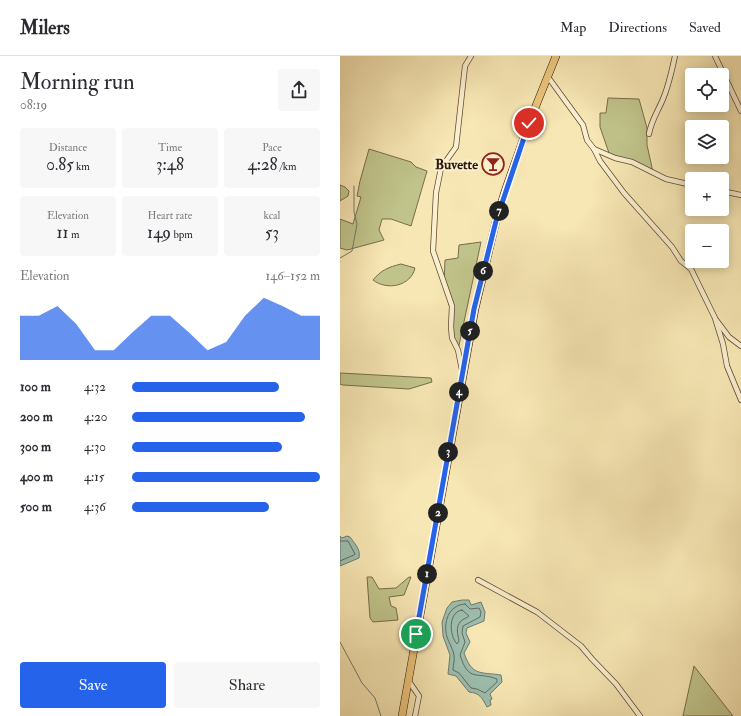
<!DOCTYPE html>
<meta charset="utf-8">
<style>
body{margin:0;font-family:"IM FELL Double Pica",serif;background:#f7f7f7;color:#2b2b33;height:100vh;display:flex;flex-direction:column;font-size:15px;white-space:nowrap}
*{box-sizing:border-box;margin:0}
p{font-size:13px;color:#7c7c81}
.icon{flex:none;width:22px;height:22px;fill:none;stroke:currentColor;stroke-width:2;stroke-linecap:round;stroke-linejoin:round}
.map{position:relative;flex:1;overflow:hidden}
.details{display:flex;flex-direction:column;background:#fff;width:340px}
.details>*{flex:none}
.fabs{position:absolute;left:345px;top:12px;display:grid;gap:8px}
.fabs a{display:grid;place-items:center;width:44px;height:44px;border-radius:4px;background:#fff;box-shadow:0 2px 10px #0003;font-size:20px}
.pin{position:absolute;display:grid;place-items:center;width:34px;height:34px;color:#fff;margin:-17px;border:2px solid #fff;border-radius:50%;box-shadow:0 1px 4px #0007}
.km{position:absolute;width:20px;height:20px;margin:-10px;border-radius:50%;background:#222;color:#fff;font-size:11px;line-height:20px;text-align:center}
.round{display:grid;place-items:center;flex:none;width:42px;height:42px;border-radius:4px;background:#f7f7f7}
.overview{display:flex;align-items:center;justify-content:space-between;height:68px;padding:0 20px}
h1{font-size:22px;font-weight:600;line-height:30px}
.figures{display:grid;grid-template-columns:repeat(3,1fr);gap:6px;height:68px;padding:4px 20px}
.figures div{display:grid;align-content:center;border-radius:4px;background:#f7f7f7;text-align:center}
.figures b{font-size:17px;font-weight:600}
.figures small{font-size:11px;font-weight:400}
.figures p{font-size:11px}
.chart{height:112px;padding:8px 20px}
.chart p{display:flex;justify-content:space-between}
.chart svg{width:100%;height:72px;margin-top:4px;fill:#2563eb;opacity:.7}
.cta{display:flex;gap:8px;margin-top:auto;padding:8px 20px}
.cta a{flex:1;height:46px;border-radius:4px;background:#2563eb;color:#fff;font-size:16px;font-weight:600;line-height:46px;text-align:center}
.cta a+a{background:#f7f7f7;color:#2b2b33}
ul{padding:0 20px;list-style:none;font-size:13px}
li{display:grid;grid-template-columns:64px 48px 1fr;align-items:center;height:30px}
li i{height:10px;border-radius:5px;background:#2563eb}
header{display:flex;align-items:center;gap:24px;box-sizing:border-box;height:56px;padding:0 20px;background:#fff;border-bottom:1px solid #e1e1e2}
header strong{font-size:19px}
nav{display:flex;gap:22px;margin-inline-start:auto;font-size:14px}
main{display:flex;flex:1;min-height:0}
.map>svg:first-child{display:block}
.green{fill:#c0c48b;stroke:#766d4a}
.water{fill:#9dbfb0;stroke:#707b6e}
.lines{fill:none;stroke-linecap:round;stroke-linejoin:round}
.shore{stroke:#646a5d;stroke-width:1}
.stream{stroke:#707b6e;stroke-width:1}
.street-casing{stroke:#5f4a34;stroke-width:6}
.primary-casing{stroke:#2c160a;stroke-width:8}
.street{stroke:#faefce;stroke-width:4.5}
.primary{stroke:#ecc47a;stroke-width:7}
.route-casing{stroke:#fff;stroke-width:8}
.route{stroke:#2563eb;stroke-width:5}
.labels{text-anchor:middle;dominant-baseline:central;stroke-width:4;stroke-linejoin:round;paint-order:stroke}
.poi-label{font-size:14px;font-weight:bold;fill:#2c160a;stroke:#faefce;text-anchor:end}
</style>
<header>
<strong>Milers</strong>
<nav><a>Map</a><a>Directions</a><a>Saved</a></nav>
</header>
<main>
<section class="details">
<div class="overview"><div><h1>Morning run</h1><p>08:19</p></div><a class="round"><svg class="icon" aria-label="share" viewBox="0 0 24 24"><path d="M12 15V3M7 8l5-5 5 5M5 13v7h14v-7"/></svg></a></div>
<div class="figures">
<div><p>Distance</p><b>0.85<small> km</small></b></div>
<div><p>Time</p><b>3:48</b></div>
<div><p>Pace</p><b>4:28<small> /km</small></b></div>
</div>
<div class="figures">
<div><p>Elevation</p><b>11<small> m</small></b></div>
<div><p>Heart rate</p><b>149<small> bpm</small></b></div>
<div><p>kcal</p><b>53</b></div>
</div>
<div class="chart"><p><span>Elevation</span>146–152 m</p>
<svg viewBox="0 0 160 44" preserveAspectRatio="none"><path d="M0 44V17L10 17L20 11L30 22L40 38L50 38L60 27L70 17L80 17L90 27L100 38L110 33L120 17L130 6L140 11L150 17L160 17V44z"/></svg>
</div>
<ul>
<li><b>100 m</b>4:32<i style="width:78%"></i></li>
<li><b>200 m</b>4:20<i style="width:92%"></i></li>
<li><b>300 m</b>4:30<i style="width:80%"></i></li>
<li><b>400 m</b>4:15<i style="width:100%"></i></li>
<li><b>500 m</b>4:36<i style="width:73%"></i></li>
</ul>
<div class="cta"><a>Save</a><a>Share</a></div>
</section>
<div class="map">
<svg width="401" height="660" viewBox="0 0 401 660">
<rect width="100%" height="100%" fill="#f7e7b4"/>
<filter id="stains"><feTurbulence type="fractalNoise" baseFrequency=".005" numOctaves="4"/><feColorMatrix values="0 0 0 0 .2 0 0 0 0 .09 0 0 0 0 .02 0 0 0 .5 -.17"/></filter>
<radialGradient id="worn" r=".72"><stop offset=".6" stop-color="#630" stop-opacity="0"/><stop offset="1" stop-color="#630" stop-opacity=".3"/></radialGradient>
<g class="green">
<polygon points="268,42 299,43 307,72 307,89 313,116 270,100 260,71 260,57 266,57"/>
<polygon points="29,93 71,106 76,111 87,115 71,170 51,163 42,163 39,174 44,184 7,194 0,192 0,163 13,168 21,141 17,140 20,125"/>
<polygon points="0,129 5,131 9,135 8,140 0,145"/>
<polygon points="141,186 118,294 112,282 112,261 104,227 105,204 118,202 119,189"/>
<path d="M61,208l14,4c-4,18 -28,23 -42,12 8,-10 16,-13 28,-16z"/>
<polygon points="0,317 91,322 92,326 69,333 3,329 0,328"/>
<polygon points="27,521 32,521 39,533 56,532 69,521 71,521 64,539 49,541 51,550 56,552 58,564 33,566 30,562"/>
<polygon points="354,610 393,660 343,660"/>
</g>
<g class="water">
<path d="M0,480l2,2 5,-2 3,1c4,6 11,12 9,21l-19,8z"/>
<path d="M122,544h7l2,5 10,-3 4,10 -1,9 -17,7 -1,5 4,9 -6,11c8,23 16,19 37,22l1,7 -12,12 2,5 -2,1 1,5 -4,2c-5,-9 -7,-14 -18,-15l-13,-16 -8,-2 2,-19 -7,-19 -1,-14 5,-14 5,-6z"/>
</g>
<g class="lines">
<g class="shore">
<polyline points="0,485 8,485 15,498 14,499 0,505"/>
<path d="M125,548l5,5 9,-1 2,4 -1,5 -17,9 -1,7 3,9 -5,13c9,28 16,16 37,24v3l-12,11 -8,-4 -6,-1 -12,-15 -6,-3c0,-5 2,-11 1,-15 -1,-6 -5,-12 -7,-18 -4,-14 1,-32 18,-33z"/>
<path d="M122,554l7,6c-2,2 -6,3 -8,5 -6,6 -3,14 -2,20l-2,3c-8,-9 -9,-32 5,-34z"/>
</g>
<g class="stream">
<polyline points="0,202 12,195 17,168 14,156 14,130"/>
<polyline points="0,586 22,627 35,642 41,660"/>
</g>
<g class="street-casing">
<g id="street">
<polyline points="375,0 401,55"/>
<polyline points="208,21 243,69 247,84 254,93 275,102 292,106 326,123 352,129"/>
<path d="M309,78c2,-13 9,-23 14,-35 6,-14 9,-29 12,-43"/>
<polyline points="254,93 260,105 284,137 332,191 341,205 351,213 375,262 383,288 387,310 401,344"/>
<polyline points="382,135 401,139"/>
<polyline points="377,265 389,281 401,290"/>
<polyline points="122,314 118,294 112,282 111,271 112,250 93,195 96,137 101,112 116,91 125,10 131,0"/>
<polyline points="138,524 197,556 241,590 252,603 276,628 300,660"/>
<polyline points="68,624 79,640 75,660"/>
</g>
</g>
<g class="primary-casing">
<polyline id="primary" points="62,660 135,253 156,165 165,135 189,67 216,0"/>
</g>
<use href="#street" class="street"/>
<use href="#primary" class="primary"/>
</g>
<g class="lines">
<g class="route-casing">
<polyline id="route" points="76,578 134,253 156,165 189,67"/>
</g>
<use href="#route" class="route"/>
</g>
<defs>
<g id="bar-ring" transform="scale(1.15)"><circle r="9.5" fill="#faefce" stroke="#8f2418" stroke-width="1.5"/><path d="M-6-5H6L.8 .8V4.5H3.5V6h-7V4.5H-.8V.8Z" fill="#8f2418"/></g>
</defs>
<g fill-rule="evenodd">
<use href="#bar-ring" x="153" y="108"/>
</g>
<g class="labels">
<g class="poi-label">
<text x="138" y="108">Buvette</text>
</g>
</g>
<rect width="100%" height="100%" filter="url(#stains)"/>
<rect width="100%" height="100%" fill="url(#worn)"/>
</svg>
<div class="fabs">
<a><svg class="icon" aria-label="locate" viewBox="0 0 24 24"><circle cx="12" cy="12" r="6"/><path d="M12 2v4M12 18v4M2 12h4M18 12h4"/></svg></a>
<a><svg class="icon" aria-label="layers" viewBox="0 0 24 24"><path d="M12 4l9 5-9 5-9-5zM3 14l9 5 9-5"/></svg></a>
<a>+</a>
<a>−</a>
</div>
<div class="pin" style="left:76px;top:578px;background:#1e9e55"><svg class="icon" aria-label="arrive" viewBox="0 0 24 24"><path d="M6 21V4h12l-3 4 3 4H6"/></svg></div>
<div class="pin" style="left:189px;top:67px;background:#d93025"><svg class="icon" aria-label="check" viewBox="0 0 24 24"><path d="M5 12l5 5 9-10"/></svg></div>
<b class="km" style="left:87px;top:518px">1</b>
<b class="km" style="left:98px;top:457px">2</b>
<b class="km" style="left:108px;top:396px">3</b>
<b class="km" style="left:119px;top:336px">4</b>
<b class="km" style="left:130px;top:275px">5</b>
<b class="km" style="left:143px;top:215px">6</b>
<b class="km" style="left:159px;top:155px">7</b>
</div>
</main>
